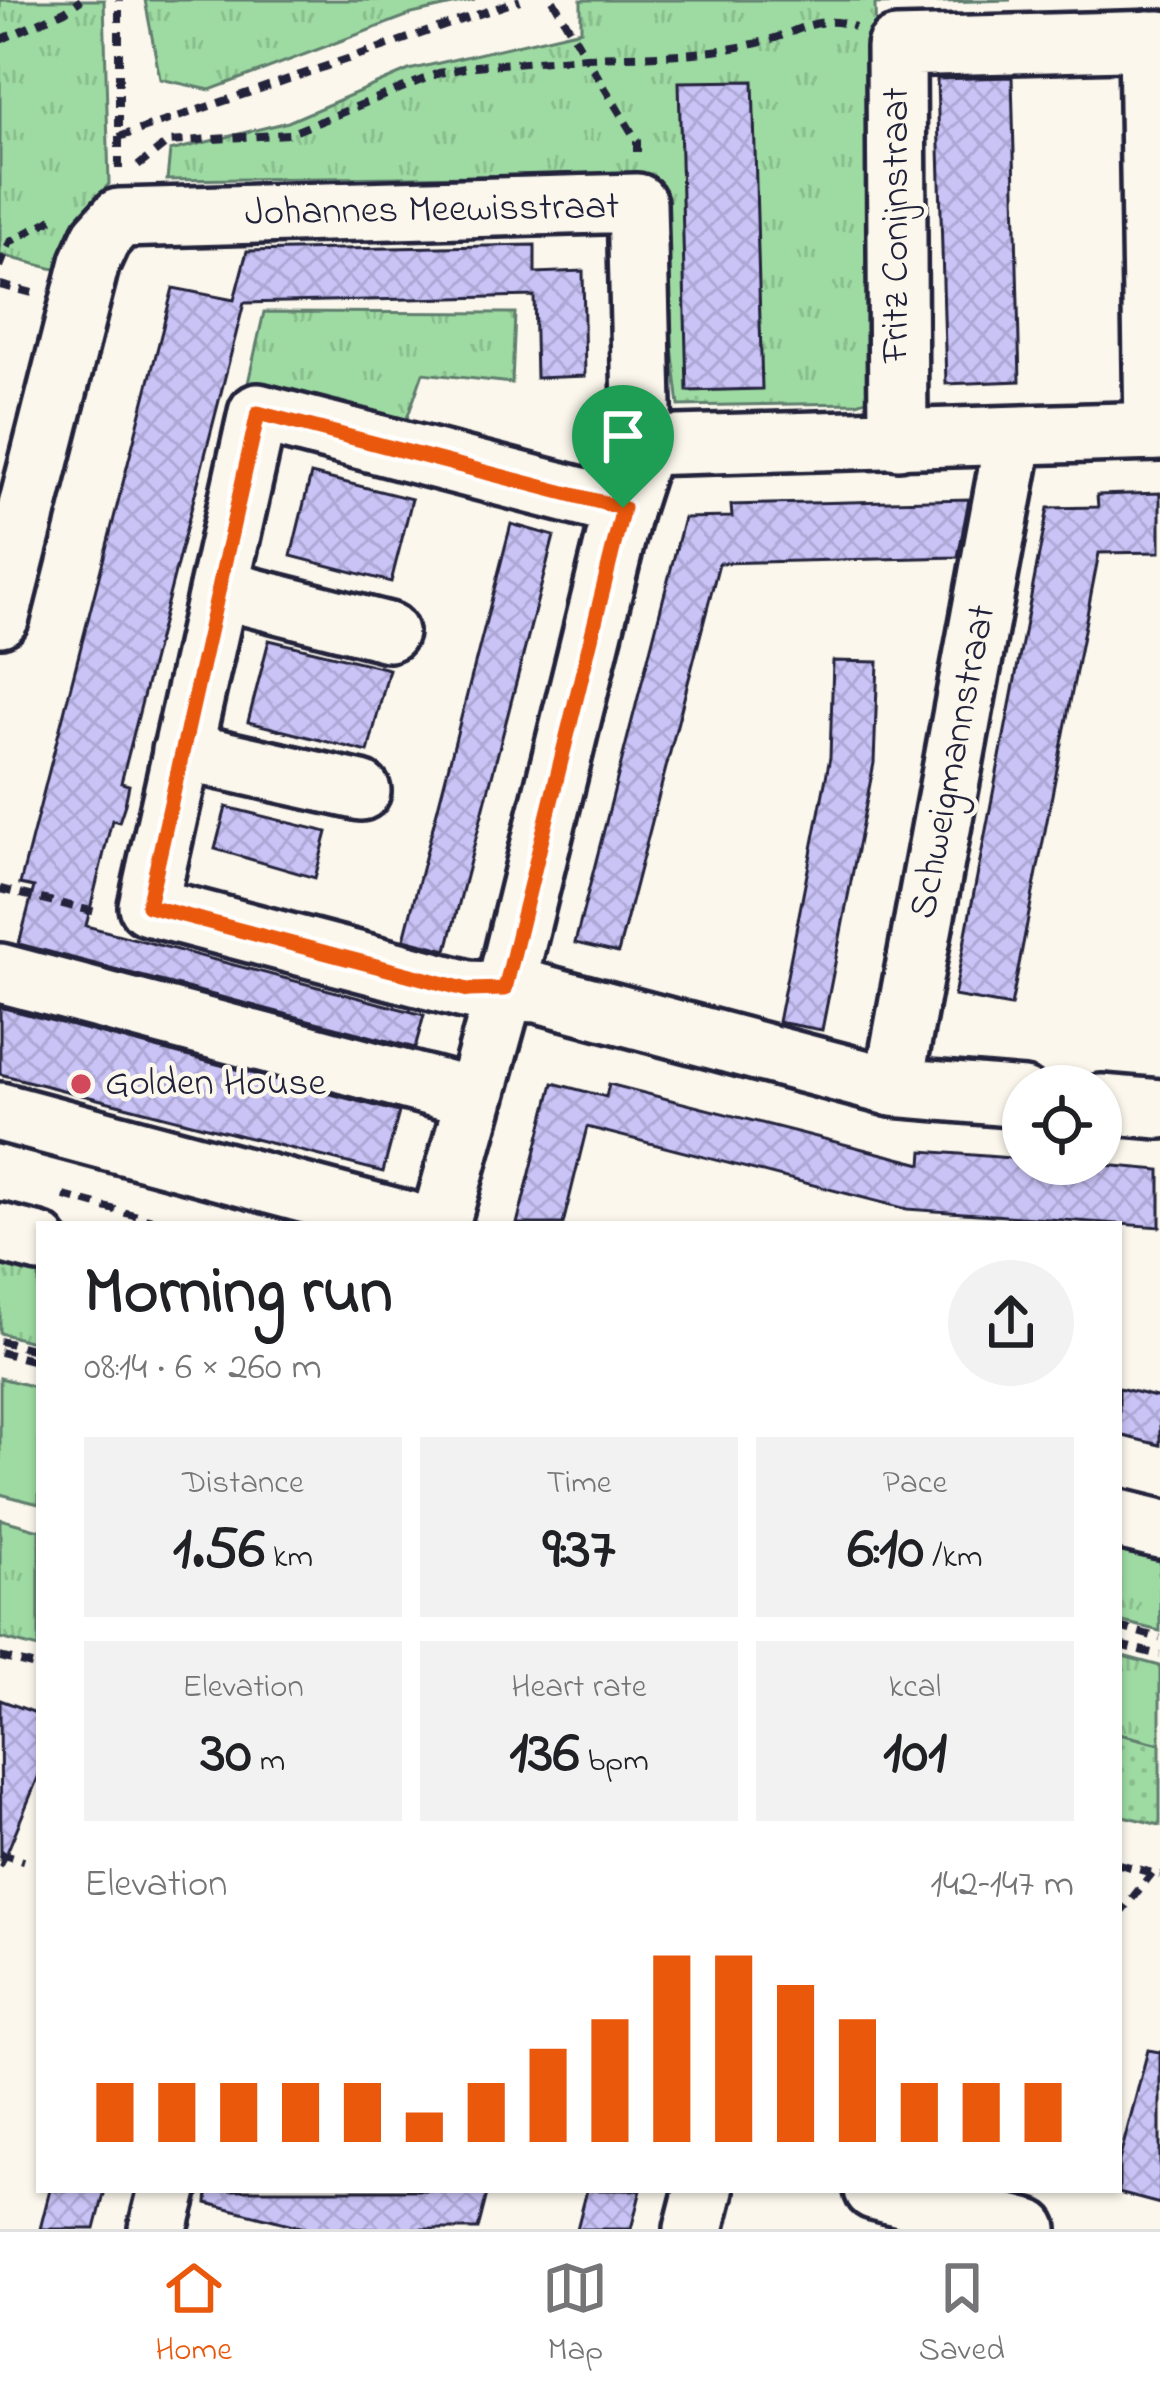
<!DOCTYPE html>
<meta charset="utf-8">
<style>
body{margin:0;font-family:"Indie Flower",sans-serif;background:#f2f2f2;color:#202124;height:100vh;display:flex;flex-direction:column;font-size:45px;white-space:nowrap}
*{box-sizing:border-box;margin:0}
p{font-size:39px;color:#757577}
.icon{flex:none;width:66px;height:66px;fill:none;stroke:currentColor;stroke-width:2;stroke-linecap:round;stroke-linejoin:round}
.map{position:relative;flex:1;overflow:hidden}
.sheet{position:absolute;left:36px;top:1221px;width:1086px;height:972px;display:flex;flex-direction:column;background:#fff;border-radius:0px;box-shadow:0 3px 9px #0004}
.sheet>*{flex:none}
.buttons{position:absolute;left:1002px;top:1065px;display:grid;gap:24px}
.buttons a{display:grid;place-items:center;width:120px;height:120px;border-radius:50%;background:#fff;box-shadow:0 3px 9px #0004;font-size:60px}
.pin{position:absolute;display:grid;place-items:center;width:102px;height:102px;color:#fff;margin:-123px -51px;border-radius:50% 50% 50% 0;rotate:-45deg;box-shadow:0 0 12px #0007}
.pin .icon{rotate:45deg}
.round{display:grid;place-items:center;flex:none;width:126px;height:126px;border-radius:63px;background:#f2f2f2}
.overview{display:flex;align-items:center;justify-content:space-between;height:204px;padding:0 48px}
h1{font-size:66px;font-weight:700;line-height:90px}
.figures{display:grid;grid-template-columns:repeat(3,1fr);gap:18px;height:204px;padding:12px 48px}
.figures div{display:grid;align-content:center;border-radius:0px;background:#f2f2f2;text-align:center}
.figures b{font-size:60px;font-weight:700}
.figures small{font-size:33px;font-weight:400}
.figures p{font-size:33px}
.chart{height:336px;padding:24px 48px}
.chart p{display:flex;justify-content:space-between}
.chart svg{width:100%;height:216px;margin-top:12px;stroke:#ea580c;stroke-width:6}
.tabs{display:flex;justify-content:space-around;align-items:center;height:168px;border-top:3px solid #e0e0e0;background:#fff;font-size:33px;color:#757577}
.tabs a{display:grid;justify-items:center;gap:6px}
.tabs .current{color:#ea580c}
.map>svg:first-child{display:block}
.grass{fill:url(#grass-tufts);stroke:#607e6e;stroke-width:3}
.garden{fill:url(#garden-dots);stroke:#607e6e;stroke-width:3}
.pitch{fill:#9edba2;stroke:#607e6e;stroke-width:3}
.building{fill:url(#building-cross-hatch);stroke:#22223b;stroke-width:3}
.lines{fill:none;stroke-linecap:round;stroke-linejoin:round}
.minor-casing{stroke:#22223b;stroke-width:66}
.path{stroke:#22223b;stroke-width:8;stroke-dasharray:12 9;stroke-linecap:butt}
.minor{stroke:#fbf7ec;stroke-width:57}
.route-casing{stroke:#fff;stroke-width:24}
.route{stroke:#ea580c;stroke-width:15}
.poi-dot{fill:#d1495b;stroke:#fbf7ec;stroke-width:4.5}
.labels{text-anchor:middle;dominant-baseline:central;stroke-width:9;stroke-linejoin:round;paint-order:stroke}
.street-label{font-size:39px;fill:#22223b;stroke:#fbf7ec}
.poi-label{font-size:39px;fill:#22223b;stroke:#fbf7ec;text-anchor:start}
</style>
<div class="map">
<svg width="1160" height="2229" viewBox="0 0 1160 2229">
<defs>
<pattern id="grass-tufts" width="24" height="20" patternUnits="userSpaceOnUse" patternTransform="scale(3)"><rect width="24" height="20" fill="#9edba2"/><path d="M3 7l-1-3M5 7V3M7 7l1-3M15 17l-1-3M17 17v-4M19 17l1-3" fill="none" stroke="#88bc8c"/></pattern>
<pattern id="garden-dots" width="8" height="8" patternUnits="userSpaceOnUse" patternTransform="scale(3)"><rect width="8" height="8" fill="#9edba2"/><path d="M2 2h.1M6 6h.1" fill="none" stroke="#88bc8c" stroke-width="1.8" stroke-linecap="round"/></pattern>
<pattern id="building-cross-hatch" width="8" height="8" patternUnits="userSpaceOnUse" patternTransform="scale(3)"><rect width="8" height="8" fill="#c9c3f6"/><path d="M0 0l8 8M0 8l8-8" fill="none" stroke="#aca7d4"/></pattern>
</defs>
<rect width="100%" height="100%" fill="#fbf7ec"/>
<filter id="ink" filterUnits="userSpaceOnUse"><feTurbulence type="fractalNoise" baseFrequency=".00833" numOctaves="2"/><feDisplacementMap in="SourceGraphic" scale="24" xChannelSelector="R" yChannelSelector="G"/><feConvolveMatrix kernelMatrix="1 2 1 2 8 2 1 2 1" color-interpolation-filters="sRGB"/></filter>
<g filter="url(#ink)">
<g class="grass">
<polygon points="0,0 104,0 109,184 86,209 66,272 0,255"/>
<polygon points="145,0 475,0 412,14 210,90 160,79"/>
<polygon points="581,0 1011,0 875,4 883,383 870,399 857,403 679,406 652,174 167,180 170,151 288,122 409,70 581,30"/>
<polygon points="264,312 515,313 512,383 423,373 404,427 248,383"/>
<polygon points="0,1265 39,1274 39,1344 0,1333"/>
<polygon points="0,1519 39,1530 39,1648 0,1638"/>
<polygon points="1119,1549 1160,1560 1160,1631 1119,1621"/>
<polygon points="1119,1655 1160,1666 1160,1744 1119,1734"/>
</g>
<polygon class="garden" points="1119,1734 1160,1744 1160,1825 1119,1815"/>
<polygon class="pitch" points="0,1378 39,1388 39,1504 0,1494"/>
<g class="building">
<polygon points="1012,77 1020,381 946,384 937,79"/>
<polygon points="753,81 762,389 687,391 679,82"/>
<polygon points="535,245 535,273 583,271 585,376 536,378 534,296 244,303 121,783 129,785 125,804 119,822 112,820 86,926 424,1015 415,1048 19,944 34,887 20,884 173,288 234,300 247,251"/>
<polygon points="311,474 412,499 391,582 291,556"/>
<polygon points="1160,493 1160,552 1099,553 1011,1006 954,996 1048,508 1098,507 1097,495"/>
<polygon points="969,499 958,557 719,563 618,953 575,943 684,518 732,517 731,505"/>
<polygon points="511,524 554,536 447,950 404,939"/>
<polygon points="269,640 389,669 368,752 248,722"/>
<polygon points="833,661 878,662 876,711 874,763 822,1030 778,1022 830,757"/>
<polygon points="226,807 327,832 315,878 215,849"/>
<polygon points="0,1007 399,1112 383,1172 0,1074"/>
<polygon points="553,1083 606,1097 609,1084 922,1164 923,1151 1023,1159 1023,1164 1093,1164 1160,1170 1160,1227 907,1209 587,1127 563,1224 517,1224"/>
<polygon points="1119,1388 1160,1398 1160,1445 1119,1435"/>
<polygon points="0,1700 39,1714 39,1775 1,1867"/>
<polygon points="1148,2050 1160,2052 1160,2204 1111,2191 1119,2190 1119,2161"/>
<polygon points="50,2190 105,2190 95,2229 40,2229"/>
<polygon points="208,2190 488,2190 478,2229 309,2229 207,2203"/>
<polygon points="587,2190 641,2190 631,2229 577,2229"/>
</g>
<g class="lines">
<g class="minor-casing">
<g id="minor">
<polyline points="1148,40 1154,431"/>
<polyline points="898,440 896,47 1160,40"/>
<polyline points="643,446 1160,431"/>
<polyline points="623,508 258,413 148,906 468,990 538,993 893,1087 1023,1098"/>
<polyline points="219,589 388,632"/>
<polyline points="0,617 90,262 101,238 119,218 637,203 643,446 623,508 505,990 440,1224"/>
<polyline points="182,751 361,791"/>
<polyline points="0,973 474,1098"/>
<polyline points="893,1087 1014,437"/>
<polyline points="1101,1104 1160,1109"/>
<polyline points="0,1112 419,1224"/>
<polyline points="0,1233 39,1243"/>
<polyline points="1119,1519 1160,1529"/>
<polyline points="874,2190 1028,2229"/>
<polyline points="158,2229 168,2190"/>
<polyline points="694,2229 704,2190"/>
</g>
</g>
<g class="path">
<path d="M553,0l33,57c59,-2 122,0 179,-16 31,-8 57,-29 90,-14"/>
<polyline points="0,40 65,11 81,0"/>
<polyline points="119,137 520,0"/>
<polyline points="138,166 168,142 289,134 439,73 475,66 586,57 637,141 637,152"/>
<polyline points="119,169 119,0"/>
<polyline points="0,267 10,242 54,218"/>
<polyline points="0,285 33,293"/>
<polyline points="0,889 100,913"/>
<polyline points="64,1196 167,1224"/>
<polyline points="0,1341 39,1351"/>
<polyline points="0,1352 39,1362"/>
<polyline points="1119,1627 1160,1638"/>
<polyline points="1119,1645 1160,1655"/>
<polyline points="0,1657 39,1667"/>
<polyline points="0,1854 23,1861"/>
<polyline points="1119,1864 1160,1875"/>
<polyline points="1119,1915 1152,1873"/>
</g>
<use href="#minor" class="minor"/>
</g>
</g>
<g class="lines" filter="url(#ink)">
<g class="route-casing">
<polygon id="route" points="258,413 623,508 505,989 468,990 148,906"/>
</g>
<use href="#route" class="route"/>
</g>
<circle class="poi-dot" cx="81" cy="1084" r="12"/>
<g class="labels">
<g class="street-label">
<text transform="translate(432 211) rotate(-1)">Johannes Meewisstraat</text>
<text transform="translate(897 225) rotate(-90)">Fritz Conijnstraat</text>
<text transform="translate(954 762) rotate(-79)">Schweigmannstraat</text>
</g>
<g class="poi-label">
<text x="105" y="1084">Golden House</text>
</g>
</g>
</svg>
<div class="buttons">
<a><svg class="icon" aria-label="locate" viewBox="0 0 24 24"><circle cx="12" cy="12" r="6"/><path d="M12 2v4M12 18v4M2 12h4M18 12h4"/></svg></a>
</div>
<div class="pin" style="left:623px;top:508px;background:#1e9e55"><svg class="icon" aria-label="arrive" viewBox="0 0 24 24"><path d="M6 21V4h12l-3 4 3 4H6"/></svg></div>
<section class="sheet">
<div class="overview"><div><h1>Morning run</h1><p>08:14 · 6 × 260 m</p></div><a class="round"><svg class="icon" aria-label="share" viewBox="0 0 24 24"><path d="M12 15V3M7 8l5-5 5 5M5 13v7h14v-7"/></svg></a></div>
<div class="figures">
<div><p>Distance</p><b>1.56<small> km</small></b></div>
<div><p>Time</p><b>9:37</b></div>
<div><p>Pace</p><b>6:10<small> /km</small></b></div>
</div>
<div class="figures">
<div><p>Elevation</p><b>30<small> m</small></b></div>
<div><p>Heart rate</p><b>136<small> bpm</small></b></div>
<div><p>kcal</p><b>101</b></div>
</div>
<div class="chart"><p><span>Elevation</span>142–147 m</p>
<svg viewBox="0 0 160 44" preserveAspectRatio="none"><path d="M5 44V32M15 44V32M25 44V32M35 44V32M45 44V32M55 44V38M65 44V32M75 44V25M85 44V19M95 44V6M105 44V6M115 44V12M125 44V19M135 44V32M145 44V32M155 44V32"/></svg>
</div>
</section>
</div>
<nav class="tabs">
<a class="current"><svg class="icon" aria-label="home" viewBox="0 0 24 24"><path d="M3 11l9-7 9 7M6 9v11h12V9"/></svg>Home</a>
<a><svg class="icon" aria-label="map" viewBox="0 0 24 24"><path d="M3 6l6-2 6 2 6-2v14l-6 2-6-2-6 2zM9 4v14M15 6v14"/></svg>Map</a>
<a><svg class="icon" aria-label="saved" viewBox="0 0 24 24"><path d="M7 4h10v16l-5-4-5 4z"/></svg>Saved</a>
</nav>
